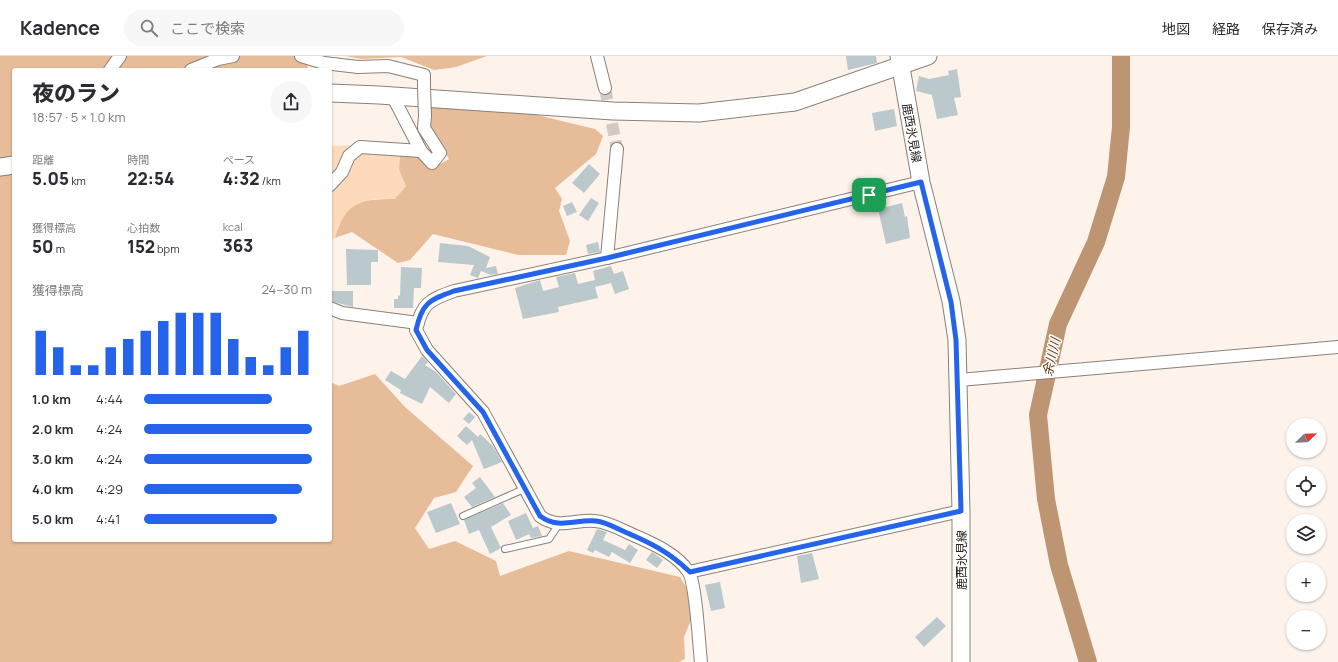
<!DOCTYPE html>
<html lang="ja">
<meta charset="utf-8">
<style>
body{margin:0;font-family:Manrope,"Noto Sans JP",sans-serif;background:#f7f7f7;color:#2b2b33;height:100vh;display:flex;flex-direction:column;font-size:15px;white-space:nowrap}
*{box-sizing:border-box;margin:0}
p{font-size:13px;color:#7c7c81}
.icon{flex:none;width:22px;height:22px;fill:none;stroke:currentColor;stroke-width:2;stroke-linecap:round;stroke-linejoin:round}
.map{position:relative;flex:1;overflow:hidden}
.panel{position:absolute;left:12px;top:12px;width:320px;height:474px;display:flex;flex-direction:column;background:#fff;border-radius:4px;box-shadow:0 1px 3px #0004}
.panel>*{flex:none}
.needle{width:26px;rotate:67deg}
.controls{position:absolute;left:1286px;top:362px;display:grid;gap:8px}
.controls a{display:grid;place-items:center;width:40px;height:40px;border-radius:50%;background:#fff;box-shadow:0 1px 3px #0004;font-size:20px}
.pin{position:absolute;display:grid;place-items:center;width:34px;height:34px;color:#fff;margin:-17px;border-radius:8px;box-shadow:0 2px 6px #0006}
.round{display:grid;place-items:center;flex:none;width:42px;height:42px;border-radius:21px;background:#f7f7f7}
.overview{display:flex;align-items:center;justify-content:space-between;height:68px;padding:0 20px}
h1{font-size:22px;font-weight:800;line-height:30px}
.metrics{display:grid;grid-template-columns:repeat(3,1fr);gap:6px;height:68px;padding:4px 20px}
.metrics div{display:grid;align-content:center}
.metrics b{font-size:17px;font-weight:800}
.metrics small{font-size:11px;font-weight:400}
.metrics p{font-size:11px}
.chart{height:112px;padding:8px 20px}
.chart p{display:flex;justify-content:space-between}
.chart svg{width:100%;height:72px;margin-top:4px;stroke:#2563eb;stroke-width:6}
ul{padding:0 20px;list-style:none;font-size:13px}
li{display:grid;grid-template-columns:64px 48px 1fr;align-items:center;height:30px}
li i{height:10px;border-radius:5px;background:#2563eb}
header{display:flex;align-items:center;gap:24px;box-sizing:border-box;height:56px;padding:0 20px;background:#fff;border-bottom:1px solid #e1e1e2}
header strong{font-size:19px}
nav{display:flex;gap:22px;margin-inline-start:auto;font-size:14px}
.search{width:280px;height:36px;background:#f7f7f7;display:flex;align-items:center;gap:10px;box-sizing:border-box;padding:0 14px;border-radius:22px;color:#7c7c81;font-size:15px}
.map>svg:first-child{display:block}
.green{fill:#fedabc}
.forest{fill:#e6bc99}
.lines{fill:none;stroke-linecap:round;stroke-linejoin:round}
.river{stroke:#bd9573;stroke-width:18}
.building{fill:#bbc8cc}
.street-tunnel{stroke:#d2cac3;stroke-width:12;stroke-dasharray:12 6;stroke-linecap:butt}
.lane-casing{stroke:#898079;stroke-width:8}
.street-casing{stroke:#898079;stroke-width:14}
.secondary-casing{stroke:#898079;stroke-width:19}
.lane{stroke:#fff;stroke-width:6}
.street{stroke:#fff;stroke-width:12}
.secondary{stroke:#fff;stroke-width:17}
.street-bridge-casing{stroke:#898079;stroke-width:14;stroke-linecap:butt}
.street-bridge{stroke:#fff;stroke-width:12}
.route-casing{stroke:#fff;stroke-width:8}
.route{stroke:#2563eb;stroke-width:5}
.labels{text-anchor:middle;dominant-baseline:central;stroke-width:3;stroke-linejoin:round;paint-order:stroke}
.street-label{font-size:12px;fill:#282421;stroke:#fff}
.water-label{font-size:13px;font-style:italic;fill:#623a11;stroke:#fff}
</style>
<header>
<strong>Kadence</strong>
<div class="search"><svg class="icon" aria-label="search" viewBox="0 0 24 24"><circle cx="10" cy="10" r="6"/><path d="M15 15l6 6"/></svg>ここで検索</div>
<nav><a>地図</a><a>経路</a><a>保存済み</a></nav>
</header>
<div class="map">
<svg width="1338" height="606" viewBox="0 0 1338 606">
<rect width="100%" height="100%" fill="#fdf3eb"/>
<polygon class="green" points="403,88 399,114 406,130 395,143 374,143 339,168 335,182 330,184 330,90"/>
<g class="forest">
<polygon points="0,0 307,0 308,14 14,14 14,484 330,484 330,326 339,330 375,318 405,351 473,410 456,436 434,442 415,472 429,493 455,485 496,505 500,520 569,495 680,521 688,534 692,562 684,581 685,603 679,606 0,606"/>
<polygon points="346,0 487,0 456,11 434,14 401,1 361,3"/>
<path d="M430,50l103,8 62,15 8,7 -7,18 -41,34 7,11 -3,12 11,30 -4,14h-48l-85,-21 -23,26 -12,3 -46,-31 -17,6c10,-36 26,-39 60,-39l11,-13 -7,-16 1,-13 12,-3 23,13 14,-8 -18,-31z"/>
</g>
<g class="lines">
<polyline class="river" points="1088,606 1059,509 1046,443 1038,359 1058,268 1096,186 1116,121 1121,71 1121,0"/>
</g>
<g class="building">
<polygon points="846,0 876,0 877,7 848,14"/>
<polygon points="957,13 961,41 954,42 958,59 937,63 932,39 916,35 919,20 929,23 949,19 948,15"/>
<polygon points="894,53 897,70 875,75 872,57"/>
<polygon points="589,108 600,118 584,137 572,127"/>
<polygon points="591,142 599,147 588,165 579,159"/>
<polygon points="572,146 577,156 567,160 563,150"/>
<polygon points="902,147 905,161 907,160 910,182 886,188 878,153"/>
<polygon points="598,186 600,196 588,198 586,189"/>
<polygon points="440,187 468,190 490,201 486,212 496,210 498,218 491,219 481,215 478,222 470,219 474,209 438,206"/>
<polygon points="346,193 378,194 378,206 371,206 371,229 347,229"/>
<polygon points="611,210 614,218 623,215 629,233 615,238 611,227 595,231 598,242 558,251 559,256 523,263 515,232 540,224 543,235 559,231 556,221 575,217 578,228 595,224 593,215"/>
<polygon points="401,211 422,212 421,232 414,232 413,252 394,252 394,243 398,243 398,239 400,240"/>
<polygon points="330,235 353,235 353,251 330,245"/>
<polygon points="422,300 428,306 425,309 436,316 456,338 449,347 430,331 422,348 400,337 401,334 385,324 391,315 405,323"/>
<polygon points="469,356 475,361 469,368 463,363"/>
<polygon points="466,370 478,381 480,378 493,390 502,406 484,413 472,384 467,389 457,380"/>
<polygon points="480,421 495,441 472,451 464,441 476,432 472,427"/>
<polygon points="451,447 460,468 436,477 427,456"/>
<polygon points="503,447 511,459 491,471 501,492 490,498 479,474 469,478 464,464"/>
<polygon points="526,457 533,472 538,470 542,480 531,482 529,478 516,484 508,465"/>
<polygon points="597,473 607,476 603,484 625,494 629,488 638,494 630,507 612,496 609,501 595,494 593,497 587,494"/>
<polygon points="652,496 663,504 657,512 646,504"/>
<polygon points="812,497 819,523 801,527 797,500"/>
<polygon points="720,526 725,552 711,555 705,529"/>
<polygon points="937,561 946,570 924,591 915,581"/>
</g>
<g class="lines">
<polyline class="street-tunnel" points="605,32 617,93"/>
<g class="lane-casing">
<g id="lane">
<polyline points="463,460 524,433"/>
<polyline points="505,493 549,483 559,468"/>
</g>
</g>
<g class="street-casing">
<g id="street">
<polyline points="301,0 324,7 358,11 388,10 424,19 424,31"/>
<polyline points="597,0 605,32"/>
<polyline points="110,14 120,0"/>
<polyline points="191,14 218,3 233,0"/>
<polyline points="393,41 421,95 432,107 440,97 424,72 425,60"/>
<polyline points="330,129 342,116 349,100 360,91 421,95"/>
<polyline points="607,202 617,93"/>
<polyline points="330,252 342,257 418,267"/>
<polyline points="959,324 1338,291"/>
<polyline points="689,516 961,455"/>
<path d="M701,606c-2,-16 -5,-81 -13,-91 -11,-16 -32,-26 -50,-34 -13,-5 -28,-15 -43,-16 -20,-2 -37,9 -55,-5l-57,-104 -56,-62 -11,-20c6,-27 13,-30 38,-39l153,-33 314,-76"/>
</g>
</g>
<g class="secondary-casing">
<g id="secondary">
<polyline points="899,0 921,126 951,245 957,284 961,455 961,606"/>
<polyline points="330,37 379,39 613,55 699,57 795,46 928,0"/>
<polyline points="0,111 14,109"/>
</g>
</g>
<use href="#lane" class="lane"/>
<use href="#street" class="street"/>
<use href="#secondary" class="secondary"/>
<g class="street-bridge-casing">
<polyline id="street-bridge" points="424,31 425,60"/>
</g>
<use href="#street-bridge" class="street-bridge"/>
</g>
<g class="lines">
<g class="route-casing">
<path id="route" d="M921,126l30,120 5,38 5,171 -271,61c-21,-20 -39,-29 -65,-40 -9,-4 -19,-10 -29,-11 -21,-2 -37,9 -56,-5l-57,-104 -56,-62 -11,-20c6,-27 13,-30 38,-39l153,-33z"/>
</g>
<use href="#route" class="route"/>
</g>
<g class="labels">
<g class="street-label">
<text transform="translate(912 77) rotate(80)">鹿西氷見線</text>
<text transform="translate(961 504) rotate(-90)">鹿西氷見線</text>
</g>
<g class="water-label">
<text transform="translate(1051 301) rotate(-77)">余川川</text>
</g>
</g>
</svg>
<div class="controls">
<a><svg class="needle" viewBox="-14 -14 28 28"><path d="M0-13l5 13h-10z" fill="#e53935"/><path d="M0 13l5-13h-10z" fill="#7c7c81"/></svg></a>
<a><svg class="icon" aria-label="locate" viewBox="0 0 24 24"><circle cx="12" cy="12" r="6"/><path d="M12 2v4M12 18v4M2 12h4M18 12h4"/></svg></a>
<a><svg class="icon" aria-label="layers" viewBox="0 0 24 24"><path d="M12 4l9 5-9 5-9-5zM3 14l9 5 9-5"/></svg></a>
<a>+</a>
<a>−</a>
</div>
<div class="pin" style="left:869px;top:139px;background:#1e9e55"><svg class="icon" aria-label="arrive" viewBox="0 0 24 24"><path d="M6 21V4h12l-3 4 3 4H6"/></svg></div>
<section class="panel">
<div class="overview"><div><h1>夜のラン</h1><p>18:57 · 5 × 1.0 km</p></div><a class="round"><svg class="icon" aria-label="share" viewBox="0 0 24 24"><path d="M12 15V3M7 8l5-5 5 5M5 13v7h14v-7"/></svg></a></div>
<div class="metrics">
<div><p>距離</p><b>5.05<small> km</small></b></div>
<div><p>時間</p><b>22:54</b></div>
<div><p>ペース</p><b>4:32<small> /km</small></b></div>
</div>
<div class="metrics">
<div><p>獲得標高</p><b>50<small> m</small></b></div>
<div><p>心拍数</p><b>152<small> bpm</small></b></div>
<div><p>kcal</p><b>363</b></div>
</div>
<div class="chart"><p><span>獲得標高</span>24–30 m</p>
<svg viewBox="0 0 160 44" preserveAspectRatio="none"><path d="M5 44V17M15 44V27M25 44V38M35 44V38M45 44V27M55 44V22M65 44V17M75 44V11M85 44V6M95 44V6M105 44V6M115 44V22M125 44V33M135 44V38M145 44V27M155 44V17"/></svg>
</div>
<ul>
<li><b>1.0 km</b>4:44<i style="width:76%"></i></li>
<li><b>2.0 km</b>4:24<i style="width:100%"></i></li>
<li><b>3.0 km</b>4:24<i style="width:100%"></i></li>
<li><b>4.0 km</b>4:29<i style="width:94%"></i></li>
<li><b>5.0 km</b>4:41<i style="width:79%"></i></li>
</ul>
</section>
</div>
